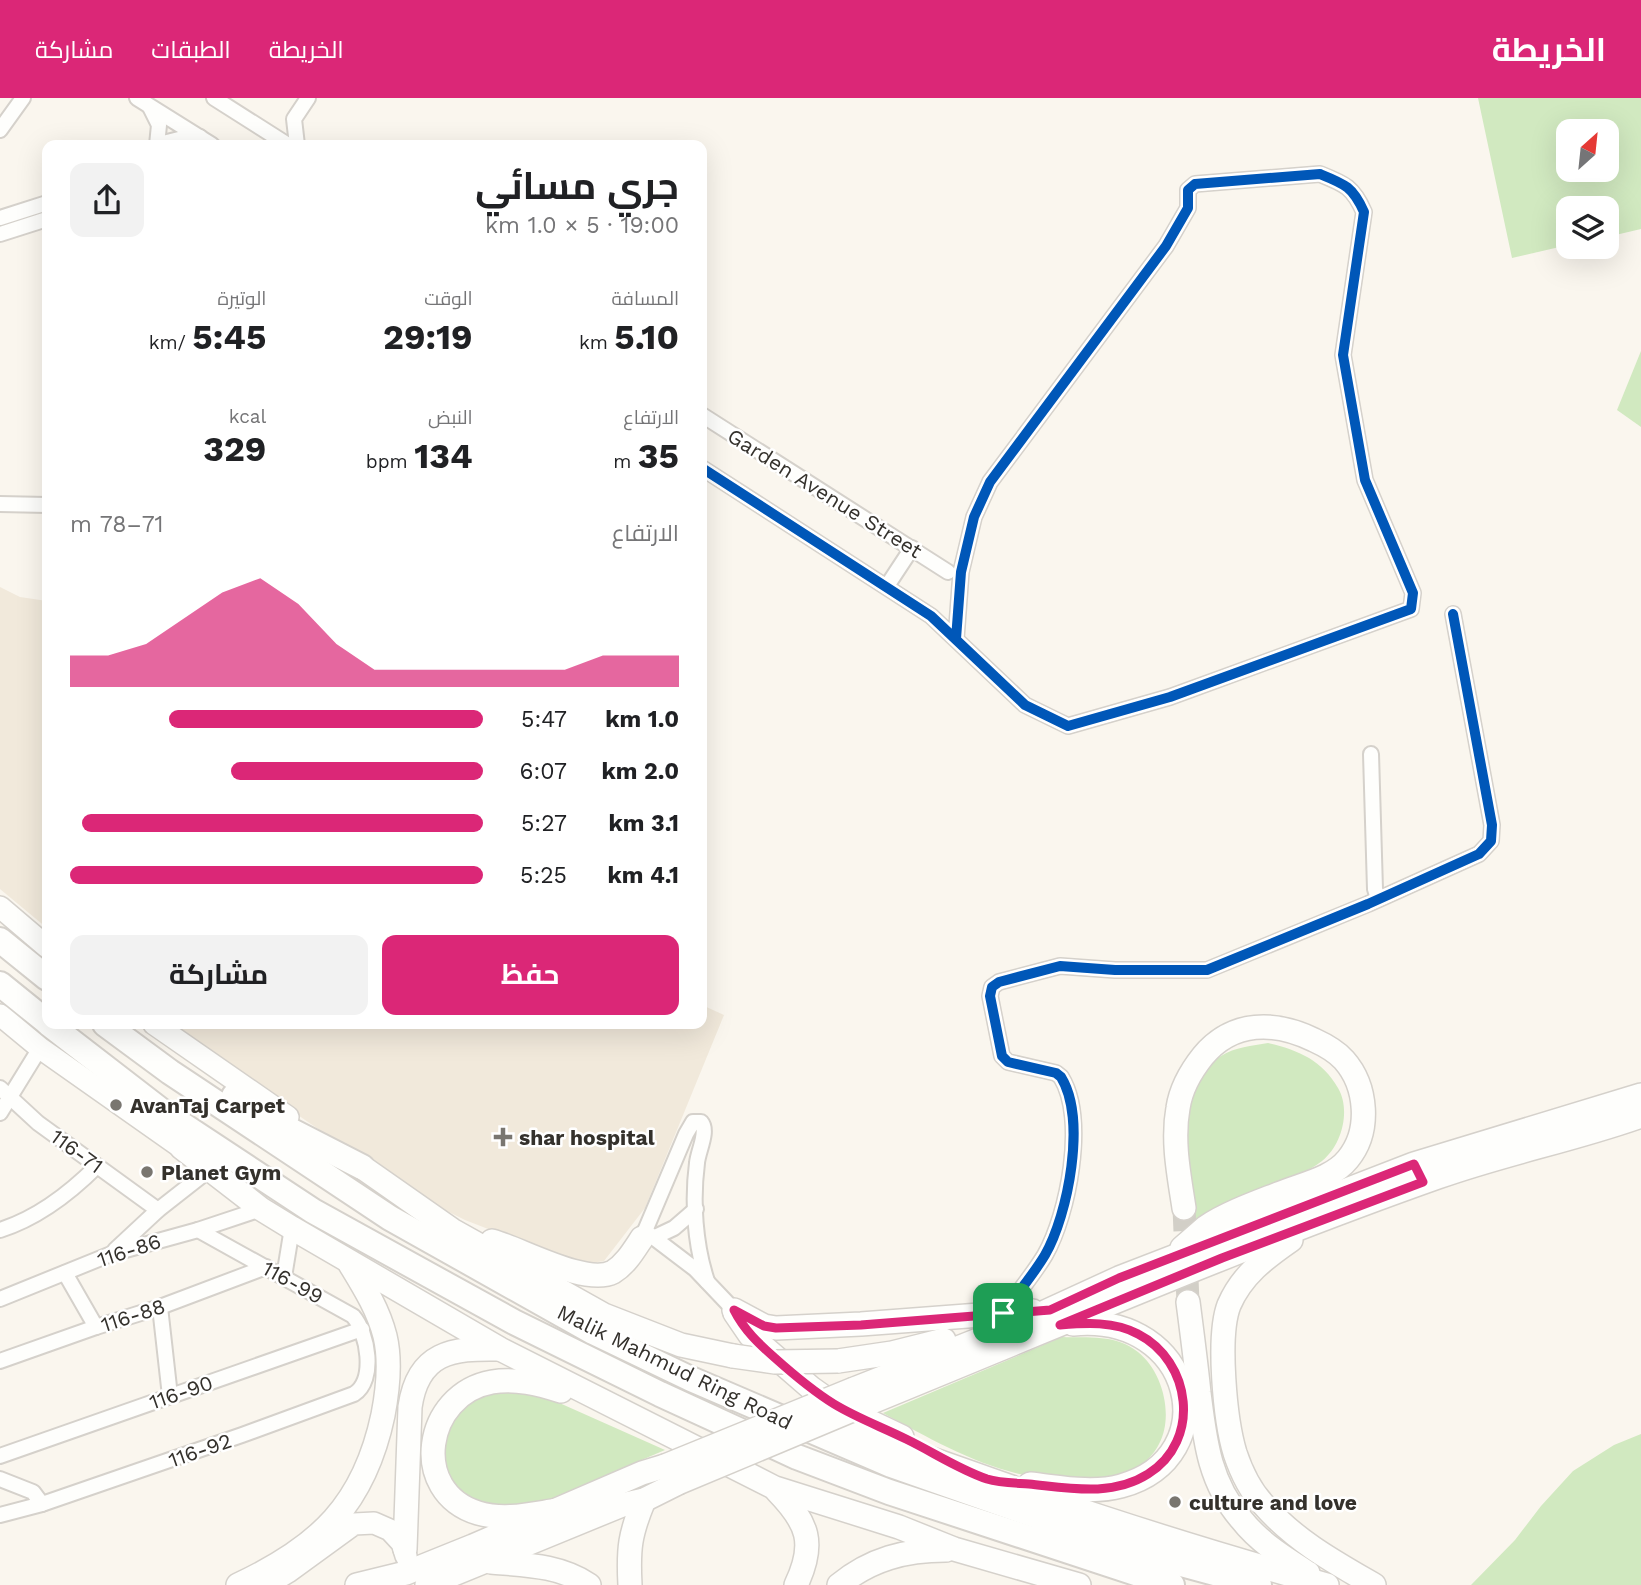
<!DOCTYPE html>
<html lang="ar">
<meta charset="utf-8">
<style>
body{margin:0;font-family:"Work Sans",Cairo,sans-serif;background:#f2f2f2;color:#202124;direction:rtl;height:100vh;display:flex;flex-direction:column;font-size:26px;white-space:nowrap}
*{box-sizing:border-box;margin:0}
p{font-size:23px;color:#757577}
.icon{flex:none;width:38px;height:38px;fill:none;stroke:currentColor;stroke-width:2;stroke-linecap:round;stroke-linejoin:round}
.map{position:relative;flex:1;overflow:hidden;direction:ltr}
.details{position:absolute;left:42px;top:42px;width:665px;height:889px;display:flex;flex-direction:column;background:#fff;border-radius:14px;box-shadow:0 7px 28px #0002;direction:rtl}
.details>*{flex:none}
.needle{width:46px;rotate:27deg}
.fabs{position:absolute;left:1556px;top:21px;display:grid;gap:14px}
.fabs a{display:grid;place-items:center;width:63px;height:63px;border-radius:14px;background:#fff;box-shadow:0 7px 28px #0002;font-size:35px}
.pin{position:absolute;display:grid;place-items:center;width:60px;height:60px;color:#fff;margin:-30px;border-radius:14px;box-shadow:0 4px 10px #0006}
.round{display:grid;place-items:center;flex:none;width:74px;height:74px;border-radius:14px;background:#f2f2f2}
.overview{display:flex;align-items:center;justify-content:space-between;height:119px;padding:0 28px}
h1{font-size:38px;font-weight:700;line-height:52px}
.figures{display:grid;grid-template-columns:repeat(3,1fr);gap:10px;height:119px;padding:7px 28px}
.figures div{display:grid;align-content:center}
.figures b{font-size:35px;font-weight:700}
.figures small{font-size:19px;font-weight:400}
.figures p{font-size:19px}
.chart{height:196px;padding:14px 28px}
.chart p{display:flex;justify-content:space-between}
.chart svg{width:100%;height:126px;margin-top:7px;fill:#db2777;opacity:.7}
.action{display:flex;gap:14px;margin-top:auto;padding:14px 28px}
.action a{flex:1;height:80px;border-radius:14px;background:#db2777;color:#fff;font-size:28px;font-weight:700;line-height:80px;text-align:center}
.action a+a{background:#f2f2f2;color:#202124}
ul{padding:0 28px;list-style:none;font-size:23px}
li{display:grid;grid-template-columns:112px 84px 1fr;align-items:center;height:52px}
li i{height:18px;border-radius:9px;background:#db2777}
header{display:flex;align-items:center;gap:42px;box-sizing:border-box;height:98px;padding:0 35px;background:#db2777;color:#fff}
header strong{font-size:33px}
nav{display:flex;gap:38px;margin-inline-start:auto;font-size:24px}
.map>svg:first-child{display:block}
.built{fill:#f1e9db}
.green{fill:#d1e9c0;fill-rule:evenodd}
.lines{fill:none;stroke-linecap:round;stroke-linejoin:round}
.primary-tunnel{stroke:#d2cfc7;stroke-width:23;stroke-dasharray:23 11;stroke-linecap:butt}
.minor-casing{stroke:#d5d1cb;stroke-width:18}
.secondary-casing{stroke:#d5d1cb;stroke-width:24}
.primary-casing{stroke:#d5d1cb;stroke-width:26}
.trunk-casing{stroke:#d5d1cb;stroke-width:28}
.minor{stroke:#fefefc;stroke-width:14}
.secondary{stroke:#fefefc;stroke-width:21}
.primary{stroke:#fefefc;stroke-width:23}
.trunk{stroke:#fefefc;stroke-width:24}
.primary-bridge-casing{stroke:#d5d1cb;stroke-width:26;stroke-linecap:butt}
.primary-bridge{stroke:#fefefc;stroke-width:23}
.cycleway-casing{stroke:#fff;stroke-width:15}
.cycleway{stroke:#0057b8;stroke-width:10}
.route-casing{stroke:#fff;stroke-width:14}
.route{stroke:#db2777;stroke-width:9}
.poi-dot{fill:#797670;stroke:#fff;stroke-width:2.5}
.labels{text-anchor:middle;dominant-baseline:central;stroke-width:5;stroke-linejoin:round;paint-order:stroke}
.street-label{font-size:21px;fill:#34312c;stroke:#fff}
.poi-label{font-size:21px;font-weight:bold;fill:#34312c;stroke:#fff;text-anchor:start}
</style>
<header>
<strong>الخريطة</strong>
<nav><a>الخريطة</a><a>الطبقات</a><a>مشاركة</a></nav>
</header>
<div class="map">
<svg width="1641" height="1487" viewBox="0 0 1641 1487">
<rect width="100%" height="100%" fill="#faf6ee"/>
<g class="built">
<polygon points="0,489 20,499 47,503 47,830 0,791"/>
<polygon points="702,907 724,917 645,1110 604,1163 580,1167 465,1122 437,1108 384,1076 248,983 171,926 702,926"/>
</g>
<g class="green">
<path d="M1478,0h163v131l-34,8 -1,-29h-38v37l-56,13zM1606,33v39h-38v-39z"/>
<polygon points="1641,253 1641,329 1617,312"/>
<path d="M1268,945c30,7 54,17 70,45 13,22 4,57 -16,73 -17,13 -39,20 -58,28 -24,10 -46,21 -69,32 -6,-55 -29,-129 26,-165 14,-9 31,-10 47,-13z"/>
<path d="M1062,1239c26,1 54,-3 76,15 25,20 36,64 21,92 -7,15 -25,28 -40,34 -15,5 -31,3 -47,2 -13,-1 -25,-1 -38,-3 -53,-9 -104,-38 -151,-64z"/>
<polygon points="499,1292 546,1299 665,1352 541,1405 492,1409 467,1400 451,1386 443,1366 446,1328 467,1304"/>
<polygon points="1641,1336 1641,1487 1471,1487 1515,1442 1541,1408 1573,1373 1614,1347"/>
</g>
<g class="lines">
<polyline class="primary-tunnel" points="1184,1110 1188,1204"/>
<g class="minor-casing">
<g id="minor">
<polyline points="137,0 212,47"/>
<polyline points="214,0 288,47"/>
<polyline points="150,9 159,27 157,47"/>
<polyline points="0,32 23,0"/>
<polyline points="159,46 183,40 200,39"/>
<polyline points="297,47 294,21 308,0"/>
<polyline points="0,120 47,105"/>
<polyline points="0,136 47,121"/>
<polyline points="702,317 948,474"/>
<path d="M702,370l229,148 94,89 43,21 102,-29 241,-88 2,-16 -48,-113 -22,-125 21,-143c-11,-25 -19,-28 -44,-38l-125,10 -7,6v18l-22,38 -176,236 -16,35 -13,55 -5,67"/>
<polyline points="0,406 47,407"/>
<polyline points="887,488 912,450"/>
<polyline points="1371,656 1375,791 1378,801"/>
<polyline points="0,990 38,1025 158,1112"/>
<polyline points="0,1015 40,950"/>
<path d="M0,1132c38,-12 69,-36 97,-64"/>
<polyline points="645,1133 695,1171 734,1212"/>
<polyline points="655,1139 674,1130 696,1111"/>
<path d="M642,1140l44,-104 7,-12h8c8,9 -3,29 -4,41 -5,38 -2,82 10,118"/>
<polyline points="115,1152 158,1112 209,1072"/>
<polyline points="65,1175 96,1229"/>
<polyline points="284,1179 292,1130"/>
<polyline points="0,1201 111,1156 198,1132 261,1111"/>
<polyline points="160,1209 170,1298"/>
<path d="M1003,1215c14,-19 30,-38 42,-58 23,-40 42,-136 16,-178l-5,-4 -48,-11 -6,-6 -12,-60 2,-9 7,-5 61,-16 55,4h92l161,-66 111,-50 12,-13 1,-16 -39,-211"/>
<polyline points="0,1263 96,1229 160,1209 266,1169"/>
<polyline points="0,1358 362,1231"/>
<polyline points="0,1381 33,1394 42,1406"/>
<path d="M0,1417l42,-11 200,-69 112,-41c22,-14 14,-61 -1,-78l-155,-86"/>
</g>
</g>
<g class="secondary-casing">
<g id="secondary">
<polyline points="0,809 47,849"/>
<polyline points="0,917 40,950 182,1050"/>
<polyline points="154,926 288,1019"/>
<polyline points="266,1487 288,1474 354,1426 374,1425 390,1432 402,1445 406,1458"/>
</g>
</g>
<g class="primary-casing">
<g id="primary">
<polyline points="182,1050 261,1111 292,1130 500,1251 775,1390 899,1429 954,1451 1079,1487"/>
<polyline points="362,1069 452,1132 604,1217 681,1247 733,1258"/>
<path d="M1291,1142c-26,18 -49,35 -62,65 -12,31 -4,115 6,148 6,18 15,37 28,51 31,36 71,58 111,81"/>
<path d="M492,1143c29,8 94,45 121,31 13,-8 21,-22 29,-34"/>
<path d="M1182,1150c8,-7 16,-14 24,-21 21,-14 49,-24 72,-33 24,-10 54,-15 70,-35 23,-28 19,-73 -4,-99 -8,-9 -19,-15 -30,-20 -39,-19 -81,-20 -111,16 -12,15 -22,32 -25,52 -6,33 1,67 6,100"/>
<path d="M1188,1204c4,31 8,61 11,91 6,47 10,89 42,126 18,23 42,38 67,54"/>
<polyline points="734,1212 764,1228 776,1230 861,1226 1033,1213"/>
<polyline points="735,1215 750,1237 811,1290 835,1307 902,1339"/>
<polyline points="838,1263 892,1255 944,1242"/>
<polyline points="854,1291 1021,1225 1119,1180 1414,1066 1641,997"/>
<path d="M862,1308c191,-78 381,-160 576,-229 67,-24 136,-37 203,-61"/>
<path d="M825,1332c69,12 132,39 198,61 100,34 201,66 304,94"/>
<path d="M1030,1386c29,3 62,10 91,2 106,-29 73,-174 -48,-162"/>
<path d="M777,1393c31,32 39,52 19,94"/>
<path d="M558,1412c-27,4 -53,11 -80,3 -69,-21 -54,-119 14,-131 24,-4 47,2 69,9"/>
<path d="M405,1451l5,-142c8,-55 42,-59 89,-58"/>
<path d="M491,1464c35,3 68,3 98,23"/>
<path d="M238,1487c81,-38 126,-80 145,-170 5,-26 8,-54 2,-79 -7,-27 -21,-49 -35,-72"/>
<polyline points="357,1487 406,1475 473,1448 642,1375 665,1368"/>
<polyline points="427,1487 622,1407 644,1402 678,1385"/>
<path d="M630,1487c-2,-37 0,-51 14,-85"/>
<path d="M839,1487c32,-26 66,-35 107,-35"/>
</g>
</g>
<g class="trunk-casing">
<g id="trunk">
<polyline points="0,842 47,880"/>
<polyline points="0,886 47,924"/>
<polyline points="49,926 163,1014 313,1113 514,1224 660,1296 797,1359 889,1394 1172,1487"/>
<polyline points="105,926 170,974 390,1120 593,1234 691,1281 891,1367 1148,1457 1259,1487"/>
<polyline points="234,998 284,1029 362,1069"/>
</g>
</g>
<use href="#minor" class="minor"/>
<use href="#secondary" class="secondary"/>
<use href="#primary" class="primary"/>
<use href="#trunk" class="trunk"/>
<g class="primary-bridge-casing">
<g id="primary-bridge">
<polyline points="733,1258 775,1264 838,1263"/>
<polyline points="665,1368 854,1291"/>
<polyline points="678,1385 862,1308"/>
</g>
</g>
<use href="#primary-bridge" class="primary-bridge"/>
<g class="cycleway-casing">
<g id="cycleway">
<path d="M702,370l229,148 94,89 43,21 102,-29 241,-88 2,-16 -48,-113 -22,-125 21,-143c-11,-25 -19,-28 -44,-38l-125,10 -7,6v18l-22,38 -176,236 -16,35 -13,55 -5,67"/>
<path d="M1003,1215c14,-19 30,-38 42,-58 23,-40 42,-136 16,-178l-5,-4 -48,-11 -6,-6 -12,-60 2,-9 7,-5 61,-16 55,4h92l161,-66 111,-50 12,-13 1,-16 -39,-211"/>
</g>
</g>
<use href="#cycleway" class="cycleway"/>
</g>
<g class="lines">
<g class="route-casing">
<path id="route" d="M1414,1066l9,18 -201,76 -162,67c26,-2 54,-4 78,9 53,27 64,106 10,140 -36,23 -79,14 -119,10 -13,-1 -29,-1 -42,-5 -29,-10 -54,-27 -81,-40 -24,-12 -49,-21 -72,-35 -21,-13 -40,-29 -59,-46 -16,-14 -31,-28 -41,-48l30,16 12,2 85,-3 189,-15 69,-32z"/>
</g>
<use href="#route" class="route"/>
</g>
<g class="poi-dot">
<circle cx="116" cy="1007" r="7"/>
<path d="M499.5 1028.5h7v7h7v7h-7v7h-7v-7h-7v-7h7z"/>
<circle cx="147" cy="1074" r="7"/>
<circle cx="1175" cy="1404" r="7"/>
</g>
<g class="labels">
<g class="street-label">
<text transform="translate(825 395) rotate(32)">Garden Avenue Street</text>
<text transform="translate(77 1053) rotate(36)">116-71</text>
<text transform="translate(129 1152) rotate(-18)">116-86</text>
<text transform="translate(293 1184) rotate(29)">116-99</text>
<text transform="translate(133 1217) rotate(-18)">116-88</text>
<text transform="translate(675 1269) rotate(26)">Malik Mahmud Ring Road</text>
<text transform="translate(181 1294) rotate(-19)">116-90</text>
<text transform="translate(200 1352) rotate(-19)">116-92</text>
</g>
<g class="poi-label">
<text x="130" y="1007">AvanTaj Carpet</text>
<text x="519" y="1039">shar hospital</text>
<text x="161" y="1074">Planet Gym</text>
<text x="1189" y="1404">culture and love</text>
</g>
</g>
</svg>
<div class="fabs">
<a><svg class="needle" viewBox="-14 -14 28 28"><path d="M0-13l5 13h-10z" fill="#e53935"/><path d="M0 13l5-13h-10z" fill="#757577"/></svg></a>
<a><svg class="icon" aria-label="layers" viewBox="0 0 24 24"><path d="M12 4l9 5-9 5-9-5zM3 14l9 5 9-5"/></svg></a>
</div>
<div class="pin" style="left:1003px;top:1215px;background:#1e9e55"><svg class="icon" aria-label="arrive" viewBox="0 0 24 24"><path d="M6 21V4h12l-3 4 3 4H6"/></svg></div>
<section class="details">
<div class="overview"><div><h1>جري مسائي</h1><p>19:00 · 5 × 1.0 km</p></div><a class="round"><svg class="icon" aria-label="share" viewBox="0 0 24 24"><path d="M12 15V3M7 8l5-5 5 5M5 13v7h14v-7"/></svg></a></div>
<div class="figures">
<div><p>المسافة</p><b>5.10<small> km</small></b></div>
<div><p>الوقت</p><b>29:19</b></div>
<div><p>الوتيرة</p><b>5:45<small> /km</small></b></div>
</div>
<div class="figures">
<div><p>الارتفاع</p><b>35<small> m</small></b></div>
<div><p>النبض</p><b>134<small> bpm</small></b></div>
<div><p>kcal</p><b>329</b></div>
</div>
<div class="chart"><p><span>الارتفاع</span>71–78 m</p>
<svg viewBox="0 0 160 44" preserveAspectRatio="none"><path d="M0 44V33L10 33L20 29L30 20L40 11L50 6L60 15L70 29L80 38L90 38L100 38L110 38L120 38L130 38L140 33L150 33L160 33V44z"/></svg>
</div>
<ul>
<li><b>1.0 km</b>5:47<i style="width:76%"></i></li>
<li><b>2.0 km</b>6:07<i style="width:61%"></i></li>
<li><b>3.1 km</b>5:27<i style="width:97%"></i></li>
<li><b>4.1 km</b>5:25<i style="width:100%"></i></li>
</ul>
<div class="action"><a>حفظ</a><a>مشاركة</a></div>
</section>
</div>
